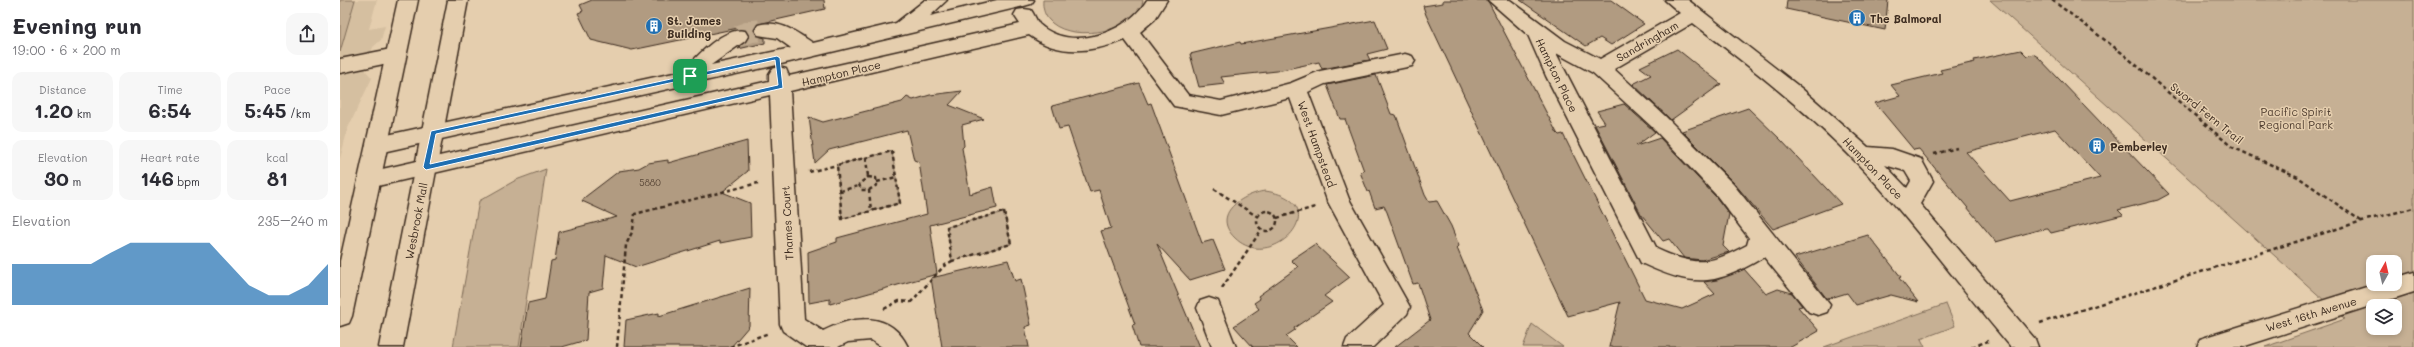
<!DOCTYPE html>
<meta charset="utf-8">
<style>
body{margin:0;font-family:Mali,sans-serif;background:#f7f7f7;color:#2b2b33;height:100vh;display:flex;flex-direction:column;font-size:15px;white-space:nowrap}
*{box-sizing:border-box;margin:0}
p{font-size:13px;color:#7c7c81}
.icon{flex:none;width:22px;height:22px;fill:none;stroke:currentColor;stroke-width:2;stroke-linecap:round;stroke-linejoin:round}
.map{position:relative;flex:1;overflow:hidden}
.panel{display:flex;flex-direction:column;background:#fff;width:340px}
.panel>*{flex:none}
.needle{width:26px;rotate:8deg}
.tools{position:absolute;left:2026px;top:255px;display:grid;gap:8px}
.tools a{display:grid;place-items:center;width:36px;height:36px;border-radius:8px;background:#fff;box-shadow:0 2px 6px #0003;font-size:20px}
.pin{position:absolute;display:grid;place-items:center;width:34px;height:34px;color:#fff;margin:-17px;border-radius:8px;box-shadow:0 2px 6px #0006}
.round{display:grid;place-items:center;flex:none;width:42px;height:42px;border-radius:12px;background:#f7f7f7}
.summary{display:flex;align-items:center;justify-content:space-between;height:68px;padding:0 12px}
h1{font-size:22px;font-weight:800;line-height:30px}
.figures{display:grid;grid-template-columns:repeat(3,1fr);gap:6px;height:68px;padding:4px 12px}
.figures div{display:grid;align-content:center;border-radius:10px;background:#f7f7f7;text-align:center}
.figures b{font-size:20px;font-weight:800}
.figures small{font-size:11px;font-weight:400}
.figures p{font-size:11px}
.chart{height:112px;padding:8px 12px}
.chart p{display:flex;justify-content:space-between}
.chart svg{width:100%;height:72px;margin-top:4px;fill:#1f6fb2;opacity:.7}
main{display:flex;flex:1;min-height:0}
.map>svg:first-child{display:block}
.built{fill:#d5bfa0}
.green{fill:#c6b094;stroke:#806d59;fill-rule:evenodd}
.building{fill:#b19b81;stroke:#3b2a1e;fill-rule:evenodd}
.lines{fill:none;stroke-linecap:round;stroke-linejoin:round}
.minor-tunnel{stroke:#c3ad91;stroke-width:22;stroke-dasharray:22 11;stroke-linecap:butt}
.minor-casing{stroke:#3b2a1e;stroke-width:3}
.major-casing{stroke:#3b2a1e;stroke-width:3}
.path{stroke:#3b2a1e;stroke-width:2.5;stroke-dasharray:4 3;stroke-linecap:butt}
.minor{fill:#e5ceae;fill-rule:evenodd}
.major{fill:#e5ceae;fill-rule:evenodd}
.route{fill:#1f6fb2;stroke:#fff;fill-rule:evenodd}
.labels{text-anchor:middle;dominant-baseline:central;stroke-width:3;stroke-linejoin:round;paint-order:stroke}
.number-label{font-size:9px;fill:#584637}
.poi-label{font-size:11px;font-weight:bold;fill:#3b2a1e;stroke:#e5ceae;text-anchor:start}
.street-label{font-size:11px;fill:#3b2a1e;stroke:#e5ceae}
.park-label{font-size:11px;fill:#503e30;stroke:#e5ceae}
</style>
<main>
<section class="panel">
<div class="summary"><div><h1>Evening run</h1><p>19:00 · 6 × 200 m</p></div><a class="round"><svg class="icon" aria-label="share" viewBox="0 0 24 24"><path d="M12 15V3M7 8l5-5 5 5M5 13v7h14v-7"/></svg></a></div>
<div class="figures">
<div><p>Distance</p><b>1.20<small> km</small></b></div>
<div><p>Time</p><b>6:54</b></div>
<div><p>Pace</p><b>5:45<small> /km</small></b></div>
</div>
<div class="figures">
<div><p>Elevation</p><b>30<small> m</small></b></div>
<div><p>Heart rate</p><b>146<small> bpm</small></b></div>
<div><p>kcal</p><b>81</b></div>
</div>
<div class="chart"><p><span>Elevation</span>235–240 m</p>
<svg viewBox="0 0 160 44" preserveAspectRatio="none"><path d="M0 44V19L10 19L20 19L30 19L40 19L50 12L60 6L70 6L80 6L90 6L100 6L110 19L120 32L130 38L140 38L150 32L160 19V44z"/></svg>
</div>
</section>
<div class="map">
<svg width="2074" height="347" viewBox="0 0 2074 347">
<rect width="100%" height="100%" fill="#e5ceae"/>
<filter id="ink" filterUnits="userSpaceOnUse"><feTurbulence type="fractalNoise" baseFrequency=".025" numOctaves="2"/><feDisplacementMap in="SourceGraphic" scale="8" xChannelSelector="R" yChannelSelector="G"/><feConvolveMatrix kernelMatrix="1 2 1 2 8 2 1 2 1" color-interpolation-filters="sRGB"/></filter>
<g filter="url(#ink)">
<polygon class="built" points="0,0 37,0 29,29 45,26 41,40 33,47 26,71 32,78 8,128 0,159"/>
<g class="green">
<polygon points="0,0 15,0 0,52"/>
<path d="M803,0c-5,38 -104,49 -100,0z"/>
<path d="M1650,0h424v347h-149l80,-28zM2033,262h22v22h-22zM2033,306h22v22h-22z"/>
<polygon points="552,151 560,203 502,219 497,165"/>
<polygon points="206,169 179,347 113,347 139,201 176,180"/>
<path d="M925,191c74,10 8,84 -30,47 -25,-24 8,-44 30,-47z"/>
<polygon points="664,212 671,244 612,261 607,227"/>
<polygon points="1606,304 1615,326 1581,339 1585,347 1484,347"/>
<polygon points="1192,324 1223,347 1183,347"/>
</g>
<g class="building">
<polygon points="252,0 484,0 485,9 418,24 414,31 418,36 425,38 425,43 398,49 409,37 406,30 398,28 292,50 251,40 238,13 243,11 240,5"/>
<polygon points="1103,0 1147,0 1149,3 1217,133 1219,135 1223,134 1305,299 1342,309 1375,294 1364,282 1377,280 1404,269 1426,294 1438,289 1452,293 1462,306 1458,307 1479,331 1451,347 1269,347 1280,302 1228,316 1086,15 1083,6 1103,3"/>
<polygon points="1180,0 1271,0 1304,24 1271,45 1260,38 1246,46"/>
<polygon points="1447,0 1548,0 1545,30 1446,9"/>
<polygon points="1035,20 1047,49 1027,54 1030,60 982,69 979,62 937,71 881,77 885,84 859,87 850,54 900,42 901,44"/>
<polygon points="1337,49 1381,84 1331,120 1293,84 1311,75 1300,67"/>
<path d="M1681,50l6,6 6,-2 5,3 131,137 -11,6 -40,10 5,5 -72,18 -3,-4 -10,1 -42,12 -77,-93 -5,1 -39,-47 25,-7 -9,-11 51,-12 -2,-3 35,-8 -1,-2zM1715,129l45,49 -90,23 -44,-49z"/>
<polygon points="1036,75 1051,114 1056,115 1085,195 1089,202 1097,201 1111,226 1119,246 1117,248 1143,310 1129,333 1143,347 1055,347 1090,320 1078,283 1073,284 1047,212 1044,206 1035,208 1029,191 1028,192 1020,172 1024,171 1005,119 1000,119 987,85"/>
<polygon points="799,83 808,104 811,103 862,243 873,240 885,269 850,280 817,244 860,347 799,347 792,325 795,324 761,231 771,228 759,190 750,192 728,127 719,129 712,106"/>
<polygon points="622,91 609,105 644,119 622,125 624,146 622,148 630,194 653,187 657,208 590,225 597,274 490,304 490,299 469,303 468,252 497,242 497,238 587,214 579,162 574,160 567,130 489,150 475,163 469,117 483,122 562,102 567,97 573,100 590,95"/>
<polygon points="1284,104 1315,132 1296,146 1320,138 1376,197 1389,214 1383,246 1389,252 1362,260 1344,258 1329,239 1323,241 1301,214 1255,125 1265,123 1257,111"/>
<polygon points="1408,108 1441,140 1501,204 1433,229 1394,183 1342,131"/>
<polygon points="407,141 408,171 382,192 410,203 411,237 380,243 380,241 296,267 266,255 263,288 249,292 246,340 222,347 181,347 188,303 205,299 211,261 215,260 219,232 277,217 242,201 245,197 279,171 299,168 308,163 328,160 328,163"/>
<polygon points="1528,235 1561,277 1559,278 1578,302 1551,295 1516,305 1507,293 1487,299 1455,257"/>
<polygon points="975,244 1010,277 984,296 992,302 954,328 955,330 946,336 957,347 913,347 894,326 919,309 914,303 920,299 918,296 958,267 951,260"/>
<polygon points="668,260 675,281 681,279 691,325 685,327 689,347 602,347 591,278"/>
<polygon points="410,288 409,326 391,347 284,347 286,320 319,313 319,316"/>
</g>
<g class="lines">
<polyline class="minor-tunnel" points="398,36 412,31 425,30"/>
<g class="minor-casing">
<g id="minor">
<path d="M585,0h22l-17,16 67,-16h37l-3,4 -7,2 -247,59 -399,88 -8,-2 -3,-6 3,-6 8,-2 305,-66c13,-14 41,-45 62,-40l3,5 -3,5 -34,24 80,-17 -14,-10 -19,-3 -3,-5 3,-5c21,-6 38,7 55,18l83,-20z"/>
<path d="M807,0h20l-12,19 -15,13 48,63 33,6 70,-18 29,-12 85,-17 7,2 3,5 -3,5 -87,18 -17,8 41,107 61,108 -3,7 -34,33h-29l3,-8 37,-34 -57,-105 -37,-102 -69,17 -47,-9 -49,-66c-33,12 -66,17 -96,-5l-239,56 14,228 19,12c31,-16 68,-20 85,16h-26l-11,-7 -23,2 -10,5h-32l-23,-16 -3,-7 -10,-229 -401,93 -8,-2 -3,-6 3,-6 8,-2 400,-91v-7l3,-5 7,-2 7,2 3,7 231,-52 -6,-9 3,-5 7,-1 7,1c3,4 5,10 8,14 32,29 88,9 108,-24z"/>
<path d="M1148,0h22l55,41 35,18 80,-46 -15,-13h23l113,88 67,59 24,2 29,10 12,22 -13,23 115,135 3,8h-27c-53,-62 -100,-128 -156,-186 -49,-51 -106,-95 -162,-138l-79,46 51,47 68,68 97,121 -3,7 -9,3 -9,-3 -45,-55c-50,30 -71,30 -123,6l-95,-187 -18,-41zM1216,53l37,20 58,53 66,70 32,42 -2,7c-38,20 -51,22 -90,4zM1545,165l20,6 6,10 -4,7z"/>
<polygon points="56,48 63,50 66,55 63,60 0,73 0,59"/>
<polygon points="869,298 878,301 896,347 872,347 857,308 860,301"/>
</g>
</g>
<g class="major-casing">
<g id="major">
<polygon points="58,0 78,0 12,316 9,323 0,326 0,261"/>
<polygon points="108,0 128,0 63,347 39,347"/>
<polygon points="2074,272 2074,292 1902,347 1857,347 1860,339 1869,336 2036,284 2055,284 2055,278"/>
</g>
</g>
<g class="path">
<polyline points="1712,0 1782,53 1892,147 1958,177 2021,221"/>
<polygon points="552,151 560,203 502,219 497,165"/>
<polyline points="1594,154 1617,148"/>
<polyline points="526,158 528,177"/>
<polyline points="469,172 497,165"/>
<polygon points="528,177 536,178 537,185 529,190 521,190 519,184"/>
<polyline points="537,182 556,177"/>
<polyline points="874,189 918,217"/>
<polyline points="529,190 531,211"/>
<polyline points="500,191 518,186"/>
<circle cx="927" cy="221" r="10"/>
<polygon points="664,212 671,244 612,261 607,227"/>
<polyline points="937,218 975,207"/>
<polyline points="882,288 922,229"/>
<polyline points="544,309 559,301 571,302 604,266 612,261"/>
<polyline points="1700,323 2022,221 2074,208"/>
<polyline points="277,347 286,245 293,230 295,214 418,183"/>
<polyline points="390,347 429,333"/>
<polyline points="1632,347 1648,341"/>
</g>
<use href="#minor" class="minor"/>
<use href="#major" class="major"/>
</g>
</g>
<path class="route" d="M437,56l3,2 3,30 -357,82 -3,-3 8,-36zM435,60l3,25 -348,79 6,-30z"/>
<defs>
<g id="building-disc" transform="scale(0.9)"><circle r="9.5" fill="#1f6fb2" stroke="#e5ceae"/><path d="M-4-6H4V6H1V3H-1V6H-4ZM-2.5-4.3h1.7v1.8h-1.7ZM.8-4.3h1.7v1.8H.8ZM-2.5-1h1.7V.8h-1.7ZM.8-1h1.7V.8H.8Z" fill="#fff"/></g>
</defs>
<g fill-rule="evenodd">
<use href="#building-disc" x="1517" y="18"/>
<use href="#building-disc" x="314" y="26"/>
<use href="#building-disc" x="1757" y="146"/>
</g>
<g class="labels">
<g class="number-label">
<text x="310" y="182">5880</text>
</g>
<g class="poi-label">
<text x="1530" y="18">The Balmoral</text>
<text x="327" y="20">St. James<tspan x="327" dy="13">Building</tspan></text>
<text x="1770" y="146">Pemberley</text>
</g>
<g class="street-label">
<text transform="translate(1307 41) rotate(-30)">Sandringham</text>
<text transform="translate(501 73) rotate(-13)">Hampton Place</text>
<text transform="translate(1217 75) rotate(64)">Hampton Place</text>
<text transform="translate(1867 113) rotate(39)">Sword Fern Trail</text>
<text transform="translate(977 144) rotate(70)">West Hampstead</text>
<text transform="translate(1533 168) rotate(46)">Hampton Place</text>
<text transform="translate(76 221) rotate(-79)">Wesbrook Mall</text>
<text transform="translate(447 223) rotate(-93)">Thames Court</text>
<text transform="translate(1971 314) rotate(-17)">West 16th Avenue</text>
</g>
<g class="park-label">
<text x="1956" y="111">Pacific Spirit<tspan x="1956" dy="13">Regional Park</tspan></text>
</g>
</g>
</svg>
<div class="tools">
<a><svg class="needle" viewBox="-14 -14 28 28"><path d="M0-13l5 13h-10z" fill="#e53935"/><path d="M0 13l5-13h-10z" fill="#7c7c81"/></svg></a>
<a><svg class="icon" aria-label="layers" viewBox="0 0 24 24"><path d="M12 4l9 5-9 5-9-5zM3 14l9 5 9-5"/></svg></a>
</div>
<div class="pin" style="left:350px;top:76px;background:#1e9e55"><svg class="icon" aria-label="arrive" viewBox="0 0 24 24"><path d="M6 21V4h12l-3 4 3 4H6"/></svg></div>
</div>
</main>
